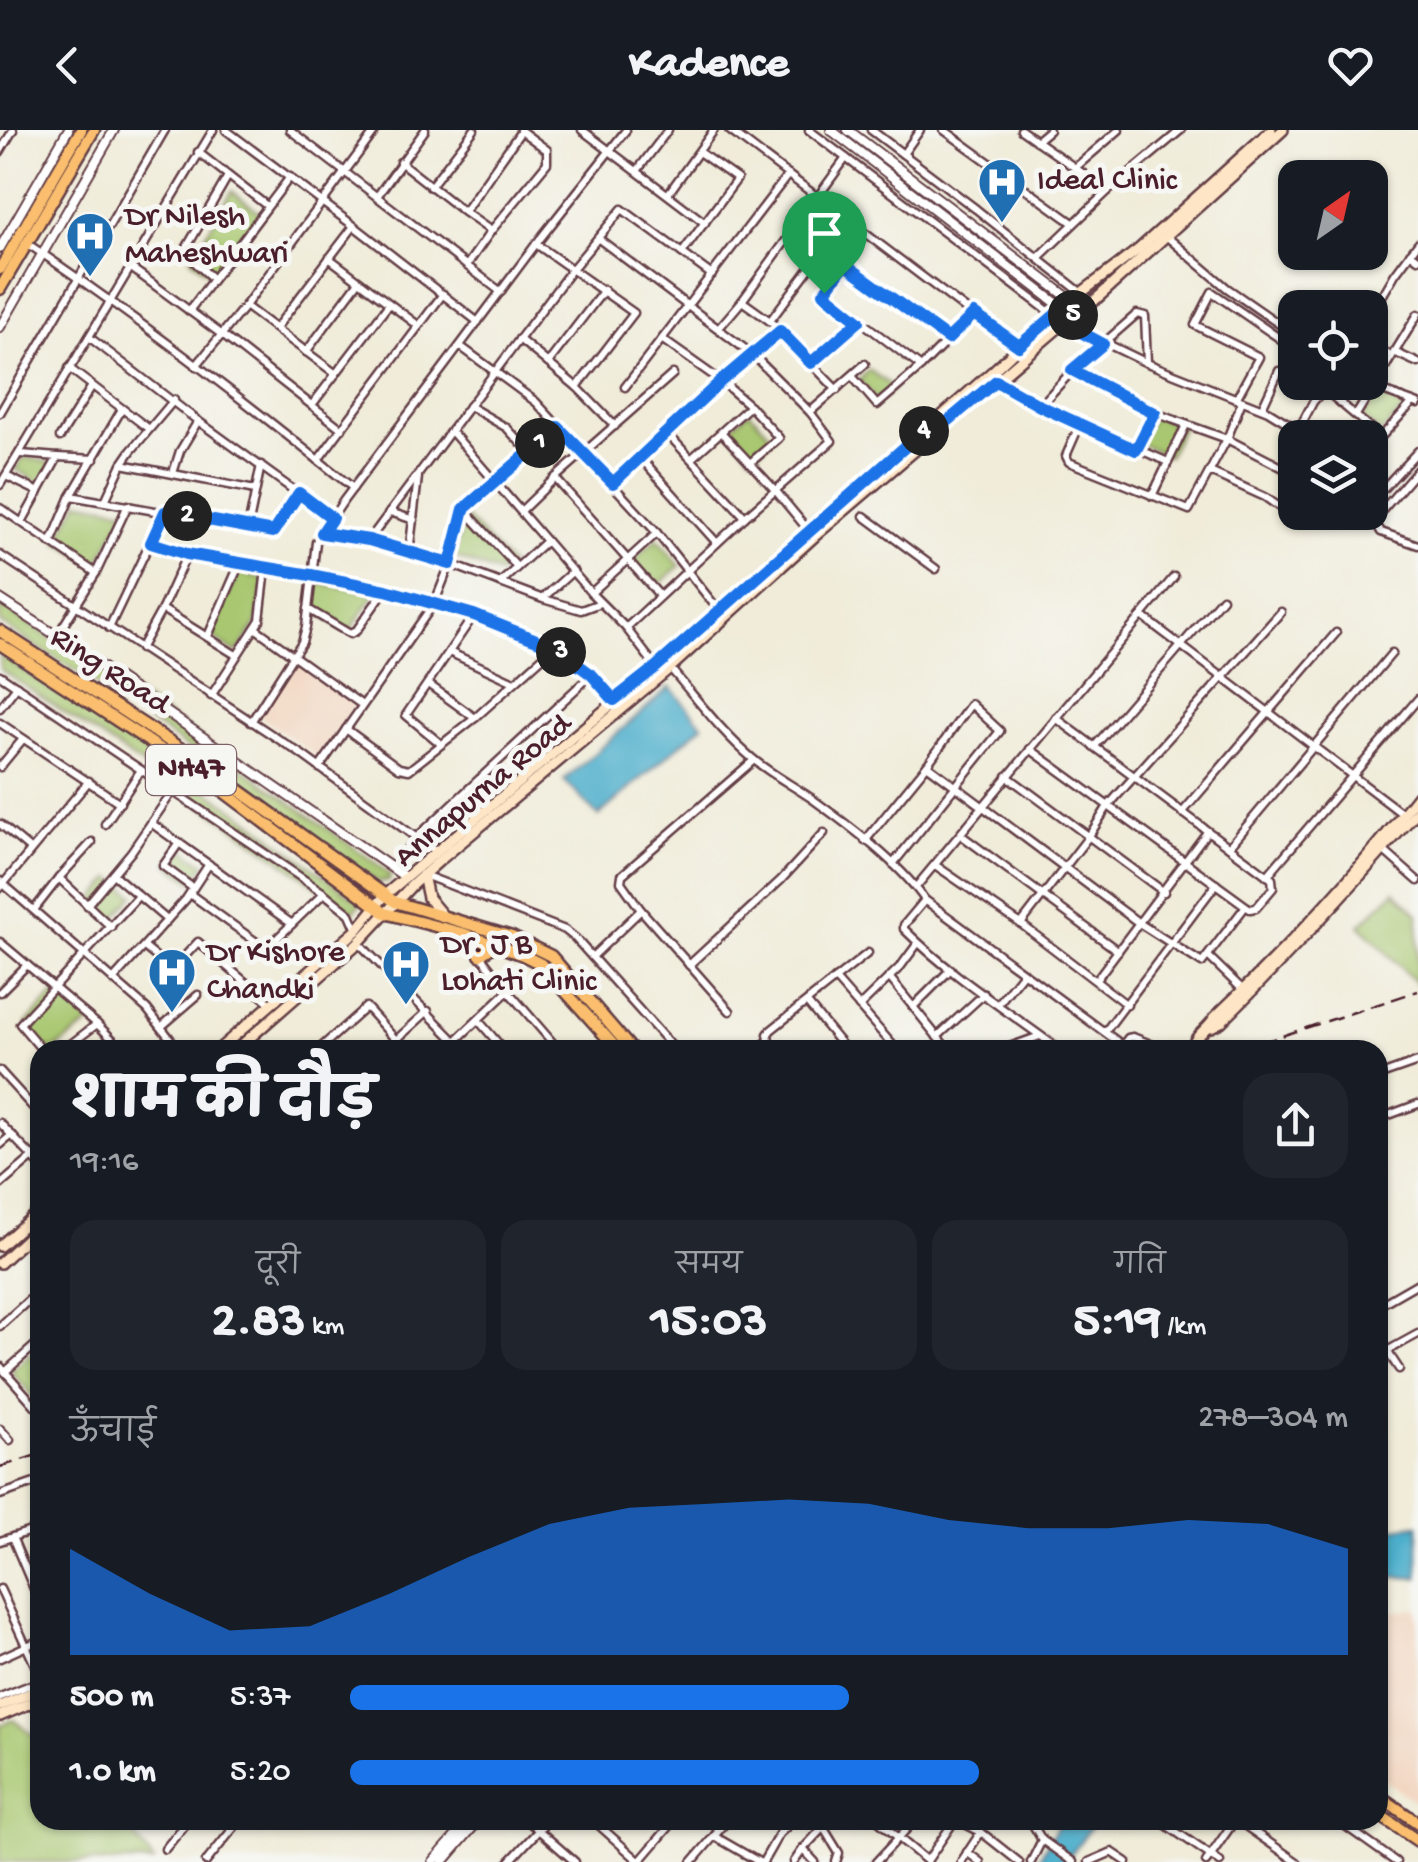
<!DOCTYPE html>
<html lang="hi">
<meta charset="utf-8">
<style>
body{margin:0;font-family:"Gochi Hand","Playpen Sans Deva",sans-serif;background:#20242c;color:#f1f3f6;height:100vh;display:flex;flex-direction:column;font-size:38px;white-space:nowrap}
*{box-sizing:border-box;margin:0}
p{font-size:32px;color:#9ea1a6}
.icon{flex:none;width:55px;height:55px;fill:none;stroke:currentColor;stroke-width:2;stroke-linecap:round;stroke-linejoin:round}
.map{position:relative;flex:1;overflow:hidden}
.sheet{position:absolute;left:30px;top:910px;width:1358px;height:790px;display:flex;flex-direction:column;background:#171b24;border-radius:30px;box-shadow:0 2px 8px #0004}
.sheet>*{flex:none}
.needle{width:65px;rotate:34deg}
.buttons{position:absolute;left:1278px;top:30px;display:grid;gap:20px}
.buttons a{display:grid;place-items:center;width:110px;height:110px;border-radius:20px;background:#171b24;box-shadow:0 2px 8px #0004;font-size:50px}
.pin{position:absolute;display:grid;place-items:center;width:85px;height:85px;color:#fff;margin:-102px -42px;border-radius:50% 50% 50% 0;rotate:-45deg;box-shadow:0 0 10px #0007}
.pin .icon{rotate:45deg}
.km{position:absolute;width:50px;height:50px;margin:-25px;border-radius:50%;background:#222;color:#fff;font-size:28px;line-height:50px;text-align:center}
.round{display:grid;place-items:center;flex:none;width:105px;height:105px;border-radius:30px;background:#20242c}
.overview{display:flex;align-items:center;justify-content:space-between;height:170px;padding:0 40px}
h1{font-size:55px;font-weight:800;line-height:75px}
.stats{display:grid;grid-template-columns:repeat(3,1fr);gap:15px;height:170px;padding:10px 40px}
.stats div{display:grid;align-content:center;border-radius:25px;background:#20242c;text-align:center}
.stats b{font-size:50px;font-weight:800}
.stats small{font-size:28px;font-weight:400}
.stats p{font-size:28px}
.chart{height:280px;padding:20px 40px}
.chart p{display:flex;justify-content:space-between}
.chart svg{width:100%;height:180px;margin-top:10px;fill:#1a73e8;opacity:.7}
ul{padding:0 40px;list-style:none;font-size:32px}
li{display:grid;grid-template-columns:160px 120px 1fr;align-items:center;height:75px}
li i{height:25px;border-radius:12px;background:#1a73e8}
header{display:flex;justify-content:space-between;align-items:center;height:130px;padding:0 40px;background:#171b24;font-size:45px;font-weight:800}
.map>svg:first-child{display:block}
.built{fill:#f2d4be}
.green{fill:#a8c76f;stroke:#79734d;stroke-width:2.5}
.water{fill:#4dafcc;stroke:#4c677c;stroke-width:2.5}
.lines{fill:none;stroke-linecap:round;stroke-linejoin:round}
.minor-casing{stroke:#633e45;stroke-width:11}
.tertiary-casing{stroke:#633e45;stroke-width:12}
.secondary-casing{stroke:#633e45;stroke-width:14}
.trunk-casing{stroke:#633e45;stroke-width:15}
.minor{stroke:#fff;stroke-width:6}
.tertiary{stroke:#fff;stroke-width:8}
.secondary{stroke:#fde5c5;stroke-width:9}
.trunk{stroke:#fabe6e;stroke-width:10}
.rail{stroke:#4a1f2b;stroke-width:2.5;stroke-dasharray:15 8;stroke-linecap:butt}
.route-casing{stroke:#fff;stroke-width:20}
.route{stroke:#1a73e8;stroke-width:12}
.labels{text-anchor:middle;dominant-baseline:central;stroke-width:10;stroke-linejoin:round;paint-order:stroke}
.shield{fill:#f6f6f2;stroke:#7e6067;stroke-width:2.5}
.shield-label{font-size:30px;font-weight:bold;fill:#4a1f2b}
.poi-label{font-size:32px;fill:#4a1f2b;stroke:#f6f6f2;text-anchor:start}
.street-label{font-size:32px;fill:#4a1f2b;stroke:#f6f6f2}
</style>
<header><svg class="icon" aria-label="back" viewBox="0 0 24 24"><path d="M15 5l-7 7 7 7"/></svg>Kadence<svg class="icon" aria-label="heart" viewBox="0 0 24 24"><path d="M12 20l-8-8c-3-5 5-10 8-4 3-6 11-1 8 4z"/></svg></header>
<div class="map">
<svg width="1418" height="1732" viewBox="0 0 1418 1732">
<rect width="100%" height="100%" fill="#f6f6f2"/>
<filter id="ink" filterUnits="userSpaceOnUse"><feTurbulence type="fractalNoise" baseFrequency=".01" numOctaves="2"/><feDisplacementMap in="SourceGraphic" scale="20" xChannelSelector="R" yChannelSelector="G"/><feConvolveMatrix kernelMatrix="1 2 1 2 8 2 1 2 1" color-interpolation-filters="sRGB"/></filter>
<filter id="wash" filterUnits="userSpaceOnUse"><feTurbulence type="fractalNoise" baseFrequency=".0048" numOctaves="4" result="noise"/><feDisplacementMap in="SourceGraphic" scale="40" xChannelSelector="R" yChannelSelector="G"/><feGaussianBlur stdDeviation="2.25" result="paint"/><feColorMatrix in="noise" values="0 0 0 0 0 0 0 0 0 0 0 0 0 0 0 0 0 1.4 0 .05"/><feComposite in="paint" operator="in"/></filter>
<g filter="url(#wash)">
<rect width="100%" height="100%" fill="#f0ecd9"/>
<g class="built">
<polygon points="295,530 356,574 318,627 257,584"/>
<polygon points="1418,1479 1418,1674 1378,1646 1378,1483"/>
</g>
<g class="green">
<polygon points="232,61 262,84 214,146 191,129"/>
<polygon points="869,240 894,258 878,272 859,250"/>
<polygon points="1378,263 1405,279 1380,303 1362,289"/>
<polygon points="749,281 773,307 752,326 728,300"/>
<polygon points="1153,286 1182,297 1168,326 1138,313"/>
<polygon points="24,327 53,333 41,354 16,339"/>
<polygon points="79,371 126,380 97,435 57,411"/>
<polygon points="465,387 510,435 500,444 454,427"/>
<polygon points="657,409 680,436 656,457 633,430"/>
<polygon points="238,443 265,449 256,495 236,523 211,506"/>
<polygon points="318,453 376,463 349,502 313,480"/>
<polygon points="0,475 185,597 373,731 390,745 389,751 377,752 101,557 0,493"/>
<polygon points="0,525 233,678 361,773 353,782 221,688 0,539"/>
<polygon points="180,717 205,734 193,752 168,734"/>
<polygon points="112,748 134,765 112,792 92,773"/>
<polygon points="1395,761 1418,784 1417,854 1360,795"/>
<polygon points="56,863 91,893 54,920 49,920 26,894"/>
<polygon points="40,1215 40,1275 11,1241"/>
<polygon points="13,1590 40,1610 40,1690 123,1690 154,1732 0,1732 0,1595"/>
</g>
<g class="water">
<polygon points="670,557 703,595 598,686 564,650"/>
<polygon points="1418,1395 1418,1448 1378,1446 1378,1400"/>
<polygon points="1061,1690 1096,1690 1065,1732 1037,1732"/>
</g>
</g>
<g filter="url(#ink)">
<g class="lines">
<g class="minor-casing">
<g id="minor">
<polyline points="226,0 354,96 478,192"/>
<polyline points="290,0 501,162"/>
<polyline points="582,0 705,93"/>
<polyline points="729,0 973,185 1021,217"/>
<polyline points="809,0 1064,193 1147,233 1268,281 1312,308"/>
<polyline points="871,0 976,79 1093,172"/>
<polyline points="944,0 1073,93"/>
<polyline points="1021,0 1108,61"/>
<polyline points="1036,11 1049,0"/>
<polyline points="0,22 13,0"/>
<polyline points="198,22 267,76"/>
<polyline points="903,24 920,0"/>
<polyline points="400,32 464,82 491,101"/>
<polyline points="1076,37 1119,0"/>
<polyline points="637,41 668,0"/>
<polyline points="430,57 474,0"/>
<polyline points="668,64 714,0"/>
<polyline points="378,65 425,0"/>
<polyline points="464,82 521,1"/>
<polyline points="795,98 947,209"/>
<polyline points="1166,106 1227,158 1295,205"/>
<polyline points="599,109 753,225 810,282 832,311 745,387 626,498"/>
<path d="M28,114c112,75 220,159 325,244"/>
<polyline points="536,114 634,183 577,257"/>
<polyline points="682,123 737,49 699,22"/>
<polyline points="1410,123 1418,129"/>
<polyline points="329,128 419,196"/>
<polyline points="1038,128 1108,61 1181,0"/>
<polyline points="845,134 824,163 921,237"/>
<polyline points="467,135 491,101 547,33 547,20 520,0"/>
<polyline points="130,137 221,204 342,299"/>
<polyline points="213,149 184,122 228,46"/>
<polyline points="742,171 770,191 837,260"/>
<polyline points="245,176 336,244"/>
<polyline points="189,181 290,47"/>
<polyline points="1370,187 1395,144 1418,113"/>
<polyline points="770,191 824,119"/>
<polyline points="276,198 354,96"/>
<polyline points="719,198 742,171 846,28"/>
<polyline points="89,207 198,291 332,388"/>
<polyline points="519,209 577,257 615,296"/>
<polyline points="663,210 721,251 750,276 779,308 750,333"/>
<polyline points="1370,213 1391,226"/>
<polyline points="460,216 536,272 657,403 720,482"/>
<polyline points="306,222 359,151"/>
<polyline points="1394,222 1418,233"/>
<polyline points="548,233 604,160"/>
<polyline points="811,233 859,191"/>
<polyline points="196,236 245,176 376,0"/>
<polyline points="69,238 149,299"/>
<polyline points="1072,241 1155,283 1227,309 1295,344"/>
<polyline points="852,246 877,275 921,237 973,185"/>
<polyline points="996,251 1040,276 1168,332"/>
<polyline points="625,257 788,45"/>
<polyline points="1372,257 1418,274"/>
<polyline points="1325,260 1381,307"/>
<polyline points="1236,269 1259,227 1195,195 1212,162 1295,219"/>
<polyline points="312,275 389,174"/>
<polyline points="469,276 507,298 529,322"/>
<polyline points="1040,276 1072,241 1137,184 1145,186 1147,233"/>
<polyline points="1262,278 1279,241"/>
<polyline points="810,282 865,234"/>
<polyline points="0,283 165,0"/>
<polyline points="1356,285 1418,184"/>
<polyline points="1080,294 1066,326 1069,332 1189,380 1227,309 1242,271"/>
<polyline points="1299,299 1313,272 1330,252"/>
<polyline points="451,301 591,463 626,498 656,537"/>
<polyline points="666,302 745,387"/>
<polyline points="722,303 775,360 809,401"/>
<polyline points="60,307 92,256"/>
<polyline points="1370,319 1413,272"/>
<polyline points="1136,320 1155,283"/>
<polyline points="21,324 58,327 22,392"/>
<polyline points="58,327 94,329"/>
<polyline points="640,327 717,413"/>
<polyline points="692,328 750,276"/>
<polyline points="318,330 443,164"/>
<polyline points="122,334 255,360"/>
<polyline points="1418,339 1374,390 1381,402 1418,415"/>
<polyline points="1210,342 1265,367 1292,386 1297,382"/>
<polyline points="173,343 180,321 198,291"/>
<polyline points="6,346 39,362"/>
<polyline points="555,348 660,466"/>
<polyline points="613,353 721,251 780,201"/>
<polyline points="1370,353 1380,362 1370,373"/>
<polyline points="0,355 213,0"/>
<polyline points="1380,362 1418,321"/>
<polyline points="71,366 273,402 299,363"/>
<polyline points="1152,366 1186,295"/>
<polyline points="105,371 122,334 131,321 174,270"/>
<polyline points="0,378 96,443"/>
<polyline points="464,379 517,437"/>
<polyline points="521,381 555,348 673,244"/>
<polyline points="390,382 414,390"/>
<polyline points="1341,382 1353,389 1361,382"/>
<polyline points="864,386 936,439"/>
<polyline points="248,398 261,335"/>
<polyline points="322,403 369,410 450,434 543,469 581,480 600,473"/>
<polyline points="369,410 572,139 622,79 712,145"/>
<polyline points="51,413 71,366 122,279"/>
<polyline points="151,413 187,424 311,445 385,460 474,485 554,517 591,545 614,571"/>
<polyline points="409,423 418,347"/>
<polyline points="0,425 301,624 436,722"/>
<polyline points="500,453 546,411"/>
<polyline points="591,463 657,403"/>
<polyline points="543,468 573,441"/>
<polyline points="162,479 236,525"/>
<polyline points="308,479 350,504 356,501 385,460"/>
<polyline points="1142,486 1404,685"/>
<polyline points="109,498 165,381"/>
<polyline points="255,498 362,575"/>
<polyline points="57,506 96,443 128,375"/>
<polyline points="208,506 240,433"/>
<polyline points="140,519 162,479 187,424"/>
<polyline points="449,522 514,552"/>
<path d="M670,538c27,31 52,65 83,91 18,15 39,26 58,39 37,27 88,64 114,102l197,145"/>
<polyline points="0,545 324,763 350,784 357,800"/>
<polyline points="428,554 475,588"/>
<polyline points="211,566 260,490 266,439"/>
<polyline points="0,578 17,556"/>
<polyline points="251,592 302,512 306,497 316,412 344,370 536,114 626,0"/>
<polyline points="0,593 120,673"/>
<polyline points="346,599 399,638 409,640 475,588 554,517"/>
<polyline points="441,614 406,585 474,485"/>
<polyline points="1094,617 1222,468"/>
<polyline points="1030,619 1250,779 1256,778 1273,758 1272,749 1056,588"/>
<polyline points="927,635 1139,793 1202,833 1245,777"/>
<polyline points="0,637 23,609"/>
<polyline points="319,638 435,472 450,434 464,379 558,297"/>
<polyline points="1007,646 1164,762"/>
<polyline points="1182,683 1336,503"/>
<polyline points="151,693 292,794"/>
<polyline points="0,694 31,720"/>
<polyline points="105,694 141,640"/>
<polyline points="961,705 1118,821"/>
<polyline points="865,711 927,635 971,574 1000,601 893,734"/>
<polyline points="179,713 163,736 193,758"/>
<polyline points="1229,717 1392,523"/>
<polyline points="1383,720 1418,751"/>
<polyline points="935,735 1021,794 1127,875"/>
<polyline points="392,738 417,707 591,545"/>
<polyline points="113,744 167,790"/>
<polyline points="424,745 565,800 575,808 675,920"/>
<polyline points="1267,746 1418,569"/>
<polyline points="59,748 111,797"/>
<polyline points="0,751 147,879 179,920"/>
<polyline points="916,757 1174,447"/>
<polyline points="0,758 89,651"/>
<polyline points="190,764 266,819 324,763"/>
<path d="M925,770l-21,25v4c46,46 104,82 156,121"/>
<polyline points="87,775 131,722 173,661"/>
<polyline points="34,780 59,748 92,712"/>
<polyline points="1021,794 1089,706 1108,676 1281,482"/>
<polyline points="0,812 97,894 123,920"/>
<polyline points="359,813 456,912"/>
<polyline points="144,817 172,840 198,812 270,873"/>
<polyline points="1208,826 1243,860"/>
<polyline points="592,827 641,780"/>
<polyline points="689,835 781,750 824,703"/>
<polyline points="889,847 948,920"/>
<polyline points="835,849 897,920"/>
<polyline points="113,850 186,769 209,734"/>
<polyline points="1096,850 1207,702"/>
<polyline points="508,861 559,920"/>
<polyline points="0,862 27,835"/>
<polyline points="807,873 846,920"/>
<polyline points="998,874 1023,843"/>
<polyline points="859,877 901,836 918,813"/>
<polyline points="913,877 951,839"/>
<polyline points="730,881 641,780 621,752 622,745 754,630"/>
<polyline points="478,890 504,920"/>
<polyline points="162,896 198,865"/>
<polyline points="1105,902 1216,754"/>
<polyline points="937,907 984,864"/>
<polyline points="769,911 775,920"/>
<polyline points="42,920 20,894 138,766"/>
<polyline points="63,920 97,894"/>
<polyline points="127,920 137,916 141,920"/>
<polyline points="318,920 366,877 396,910"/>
<polyline points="385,920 428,881"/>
<polyline points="446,920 508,861 466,807"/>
<polyline points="755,920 769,911 768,904 771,900 868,823"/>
<polyline points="829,920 839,913"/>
<polyline points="1001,920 1040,906"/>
<polyline points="1119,920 1128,908 1133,907 1166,920"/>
<polyline points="0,941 40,985"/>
<polyline points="1378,946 1418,932"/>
<polyline points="1378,989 1418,974"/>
<polyline points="0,993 40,1035"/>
<polyline points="0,1015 12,1005"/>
<polyline points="0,1055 40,1021"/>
<polyline points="1378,1176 1418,1153"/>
<polyline points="0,1196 40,1160"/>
<polyline points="1378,1208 1387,1221 1418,1204"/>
<polyline points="1387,1221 1399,1239"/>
<polyline points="0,1236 40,1281"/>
<polyline points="5,1242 40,1211"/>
<polyline points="0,1299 10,1310"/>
<polyline points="0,1365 40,1351"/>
<polyline points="12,1407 40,1473"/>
<polyline points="0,1411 40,1398"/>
<polyline points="0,1459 40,1546"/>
<polyline points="0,1528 40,1510"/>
<polyline points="0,1567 40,1551"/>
<polyline points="527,1690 575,1732"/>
<polyline points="593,1690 640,1732"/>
<polyline points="708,1690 719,1700"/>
<polyline points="877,1690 927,1731"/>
<polyline points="957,1690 981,1702 1019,1732"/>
<polyline points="1030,1690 1042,1710 1073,1732"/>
<polyline points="1159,1690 1220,1732"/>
<polyline points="1237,1690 1297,1732"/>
<polyline points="1337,1690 1396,1732"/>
<polyline points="823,1697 839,1723 836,1732"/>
<polyline points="714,1706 759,1732"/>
<polyline points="165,1719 189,1690"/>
<polyline points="967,1722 980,1732"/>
<polyline points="640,1731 675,1690"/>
<polyline points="927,1731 955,1690"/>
<polyline points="206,1732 240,1690"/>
<polyline points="509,1732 548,1690"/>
<polyline points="692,1732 728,1690"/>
<polyline points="763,1732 779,1704 794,1690"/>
<polyline points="794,1732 803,1719"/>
<polyline points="815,1732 803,1719 830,1690"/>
<polyline points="876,1732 915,1690"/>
<polyline points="961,1732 981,1702"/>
<polyline points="1031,1732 1042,1710"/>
<polyline points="1089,1732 1112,1722 1127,1732"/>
<polyline points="1206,1732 1235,1690"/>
</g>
</g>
<g class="tertiary-casing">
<g id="tertiary">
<polyline points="831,0 1073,186"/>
<polyline points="848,0 1083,179"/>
<polyline points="0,118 68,0"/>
<polyline points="0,197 114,0"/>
<polyline points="0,469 57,506 405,747"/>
<polyline points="433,1732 470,1690"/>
<polyline points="443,1732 479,1690"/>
</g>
</g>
<g class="secondary-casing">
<g id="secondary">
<polyline points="423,745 428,768 443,786"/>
<path d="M1211,897l10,-5c70,-69 133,-138 197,-212"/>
<polyline points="218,920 357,800 386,764 656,537 993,241 1052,185 1139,119 1271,0"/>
<polyline points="236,920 358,813 412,755 439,731 670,538 816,405 1064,193 1093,172 1283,0"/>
<path d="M1191,920c3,-14 17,-21 24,-33 73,-69 141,-142 203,-222"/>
<polyline points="0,1116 40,1080"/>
<polyline points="0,1133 40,1096"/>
<polyline points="0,1576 40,1559"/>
<polyline points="0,1586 40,1569"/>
</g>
</g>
<g class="trunk-casing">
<g id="trunk">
<polyline points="0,139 81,0"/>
<polyline points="0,159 94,0"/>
<polyline points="0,501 189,624 395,772 512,807 551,826 632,920"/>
<polyline points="0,514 211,652 385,783 462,803 523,825 541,834 618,920"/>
<polyline points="480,825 495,815"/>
<polyline points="1378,1665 1418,1693"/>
<polyline points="1378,1684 1418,1711"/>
</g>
</g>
<use href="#minor" class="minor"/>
<use href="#tertiary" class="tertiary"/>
<use href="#secondary" class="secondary"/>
<use href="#trunk" class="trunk"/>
<g class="rail">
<polyline points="1239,920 1418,861"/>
<polyline points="0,1337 40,1324"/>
</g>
</g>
</g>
<g class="lines" filter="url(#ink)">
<g class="route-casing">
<polygon id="route" points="845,134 948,209 974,184 1019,216 1063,178 1074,186 1064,193 1103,214 1072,240 1155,283 1136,320 1040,276 996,251 929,307 923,301 656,537 614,570 592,545 554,517 474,485 386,460 311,445 187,424 151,413 165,382 273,402 299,363 332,388 322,403 369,410 450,434 464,379 558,297 613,353 721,251 780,201 811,233 859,191 824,163"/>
</g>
<use href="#route" class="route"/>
</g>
<defs>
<g id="hospital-pin" transform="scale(2.5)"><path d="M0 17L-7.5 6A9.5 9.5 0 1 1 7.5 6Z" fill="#1f6fb2" stroke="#f6f6f2"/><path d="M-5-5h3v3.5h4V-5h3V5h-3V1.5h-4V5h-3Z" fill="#fff"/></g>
</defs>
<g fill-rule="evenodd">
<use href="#hospital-pin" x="1002" y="52"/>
<use href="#hospital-pin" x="90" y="106"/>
<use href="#hospital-pin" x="406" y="834"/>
<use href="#hospital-pin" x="172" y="842"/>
</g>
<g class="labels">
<rect class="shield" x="146" y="615" width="90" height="50" rx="8"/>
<g class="shield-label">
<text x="191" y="640">NH47</text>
</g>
<g class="poi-label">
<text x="1037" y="52">Ideal Clinic</text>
<text x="125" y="88">Dr Nilesh<tspan x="125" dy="37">Maheshwari</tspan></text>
<text x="441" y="816">Dr. J B<tspan x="441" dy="37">Lohati Clinic</tspan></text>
<text x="207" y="824">Dr Kishore<tspan x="207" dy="37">Chandki</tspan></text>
</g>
<g class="street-label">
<text transform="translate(109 542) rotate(33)">Ring Road</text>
<text transform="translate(484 662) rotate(-40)">Annapurna Road</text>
</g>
</g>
</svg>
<div class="buttons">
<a><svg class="needle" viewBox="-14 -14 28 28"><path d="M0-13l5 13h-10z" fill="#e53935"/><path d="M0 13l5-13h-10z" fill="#9ea1a6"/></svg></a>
<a><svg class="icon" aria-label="locate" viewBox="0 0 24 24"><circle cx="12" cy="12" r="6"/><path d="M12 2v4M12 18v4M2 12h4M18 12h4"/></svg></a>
<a><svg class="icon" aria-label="layers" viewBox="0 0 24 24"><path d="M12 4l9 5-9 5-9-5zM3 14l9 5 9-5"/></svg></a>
</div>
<div class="pin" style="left:824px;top:163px;background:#1e9e55"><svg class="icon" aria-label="arrive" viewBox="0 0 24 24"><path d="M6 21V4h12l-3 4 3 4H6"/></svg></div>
<b class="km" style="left:540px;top:313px">1</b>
<b class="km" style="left:187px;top:386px">2</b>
<b class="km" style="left:561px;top:522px">3</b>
<b class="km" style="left:924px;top:301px">4</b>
<b class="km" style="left:1073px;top:185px">5</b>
<section class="sheet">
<div class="overview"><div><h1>शाम की दौड़</h1><p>19:16</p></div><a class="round"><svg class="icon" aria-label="share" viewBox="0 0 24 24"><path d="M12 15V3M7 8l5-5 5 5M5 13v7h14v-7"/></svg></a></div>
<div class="stats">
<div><p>दूरी</p><b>2.83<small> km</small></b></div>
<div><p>समय</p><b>15:03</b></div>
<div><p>गति</p><b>5:19<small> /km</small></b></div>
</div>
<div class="chart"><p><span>ऊँचाई</span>278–304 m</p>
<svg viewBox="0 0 160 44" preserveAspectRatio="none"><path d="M0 44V18L10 29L20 38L30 37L40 29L50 20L60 12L70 8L80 7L90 6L100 7L110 11L120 13L130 13L140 11L150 12L160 18V44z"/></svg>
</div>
<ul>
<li><b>500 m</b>5:37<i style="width:50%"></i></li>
<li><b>1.0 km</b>5:20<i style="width:63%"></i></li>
</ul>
</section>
</div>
